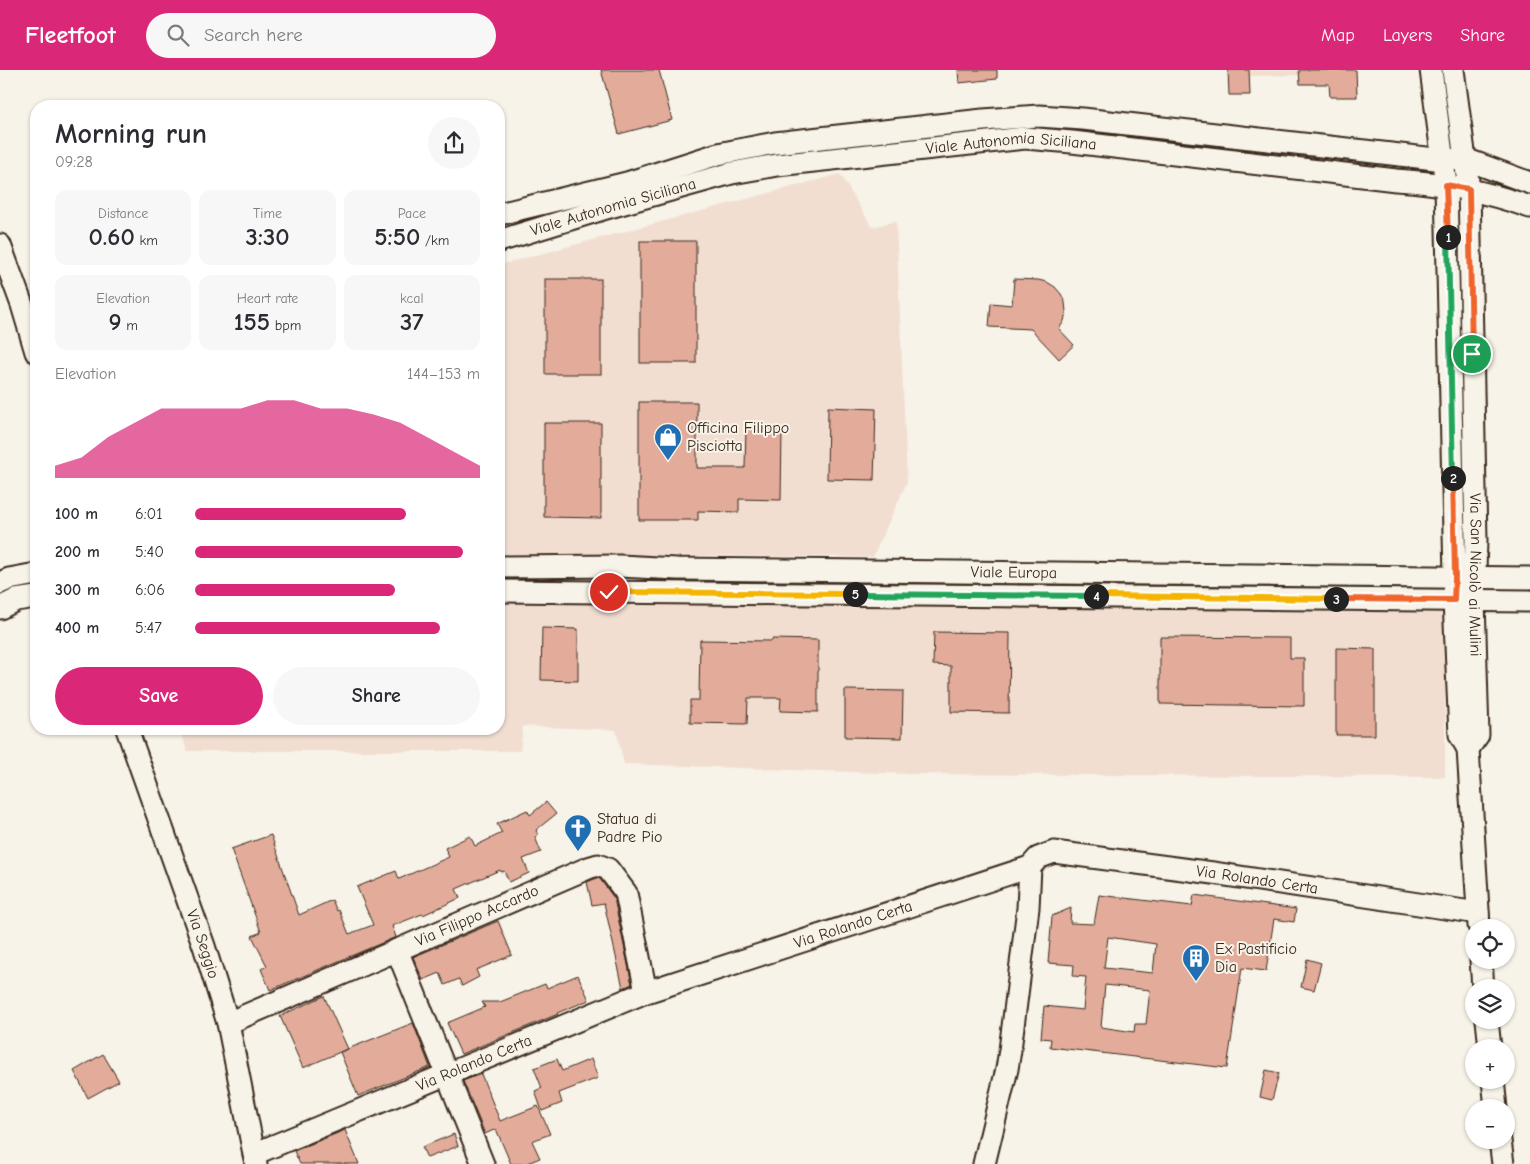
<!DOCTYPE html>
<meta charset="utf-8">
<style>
body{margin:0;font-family:"Comic Neue",sans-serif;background:#f7f7f7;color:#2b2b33;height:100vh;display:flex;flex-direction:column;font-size:19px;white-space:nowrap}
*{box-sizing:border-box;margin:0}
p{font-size:16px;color:#7c7c81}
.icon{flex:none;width:28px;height:28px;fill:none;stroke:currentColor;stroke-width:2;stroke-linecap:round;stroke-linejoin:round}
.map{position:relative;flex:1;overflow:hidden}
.side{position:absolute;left:30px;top:30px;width:475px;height:635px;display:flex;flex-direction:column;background:#fff;border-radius:20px;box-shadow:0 1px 4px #0004}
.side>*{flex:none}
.tools{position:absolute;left:1465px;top:849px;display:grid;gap:10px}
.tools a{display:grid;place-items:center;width:50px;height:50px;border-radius:50%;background:#fff;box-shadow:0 1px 4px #0004;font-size:25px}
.pin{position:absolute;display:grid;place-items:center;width:42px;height:42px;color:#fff;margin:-21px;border:2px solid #fff;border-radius:50%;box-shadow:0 1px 5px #0007}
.km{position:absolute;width:25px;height:25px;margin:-12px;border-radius:50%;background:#222;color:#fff;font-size:14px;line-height:25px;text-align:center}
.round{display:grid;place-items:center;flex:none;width:52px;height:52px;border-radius:26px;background:#f7f7f7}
.summary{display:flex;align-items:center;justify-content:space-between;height:85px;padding:0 25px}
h1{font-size:28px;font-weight:700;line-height:38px}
.figures{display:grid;grid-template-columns:repeat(3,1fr);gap:8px;height:85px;padding:5px 25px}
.figures div{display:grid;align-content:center;border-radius:12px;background:#f7f7f7;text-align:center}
.figures b{font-size:25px;font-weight:700}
.figures small{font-size:14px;font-weight:400}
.figures p{font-size:14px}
.chart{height:140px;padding:10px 25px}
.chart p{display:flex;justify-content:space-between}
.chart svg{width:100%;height:90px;margin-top:5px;fill:#db2777;opacity:.7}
.cta{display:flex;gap:10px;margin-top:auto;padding:10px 25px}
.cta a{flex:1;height:58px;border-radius:30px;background:#db2777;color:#fff;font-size:20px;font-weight:700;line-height:58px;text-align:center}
.cta a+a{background:#f7f7f7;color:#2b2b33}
ul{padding:0 25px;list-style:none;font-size:16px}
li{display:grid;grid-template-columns:80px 60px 1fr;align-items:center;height:38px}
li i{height:12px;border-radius:6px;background:#db2777}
header{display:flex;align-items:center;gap:30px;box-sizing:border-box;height:70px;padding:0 25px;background:#db2777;color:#fff}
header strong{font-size:24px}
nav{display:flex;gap:28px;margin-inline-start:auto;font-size:18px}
.search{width:350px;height:45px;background:#f7f7f7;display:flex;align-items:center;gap:12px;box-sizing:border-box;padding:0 18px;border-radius:28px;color:#7c7c81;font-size:19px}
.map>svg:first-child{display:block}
.built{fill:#f1ded1}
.building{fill:#e3ac9a;stroke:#3b2a1e;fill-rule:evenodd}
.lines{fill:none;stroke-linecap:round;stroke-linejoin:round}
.minor-casing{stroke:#3b2a1e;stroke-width:25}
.minor{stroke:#f7f3e8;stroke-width:21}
.split-1-casing{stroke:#fff;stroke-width:10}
.split-2-casing{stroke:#fff;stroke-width:10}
.split-3-casing{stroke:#fff;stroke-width:10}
.split-4-casing{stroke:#fff;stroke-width:10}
.split-5-casing{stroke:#fff;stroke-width:10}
.split-6-casing{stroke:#fff;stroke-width:10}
.split-1{stroke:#f0652b;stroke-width:6}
.split-2{stroke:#22a559;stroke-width:6}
.split-3{stroke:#f0652b;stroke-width:6}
.split-4{stroke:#f5b400;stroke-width:6}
.split-5{stroke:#22a559;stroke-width:6}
.split-6{stroke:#f5b400;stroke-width:6}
.labels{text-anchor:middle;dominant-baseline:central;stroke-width:4;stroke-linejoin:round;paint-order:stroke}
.street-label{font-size:16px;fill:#3b2a1e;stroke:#f7f3e8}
.poi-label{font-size:16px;fill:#3b2a1e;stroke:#f7f3e8;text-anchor:start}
</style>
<header>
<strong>Fleetfoot</strong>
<div class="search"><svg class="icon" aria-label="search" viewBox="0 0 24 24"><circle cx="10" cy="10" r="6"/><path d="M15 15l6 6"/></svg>Search here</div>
<nav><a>Map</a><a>Layers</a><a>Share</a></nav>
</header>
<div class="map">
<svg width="1530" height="1094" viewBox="0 0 1530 1094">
<rect width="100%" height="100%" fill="#f7f3e8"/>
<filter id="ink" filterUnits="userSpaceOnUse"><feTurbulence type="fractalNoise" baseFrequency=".02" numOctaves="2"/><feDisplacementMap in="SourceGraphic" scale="10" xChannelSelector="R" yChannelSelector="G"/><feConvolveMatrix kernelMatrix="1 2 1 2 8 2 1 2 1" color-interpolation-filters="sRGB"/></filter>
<g filter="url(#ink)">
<g class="built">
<polygon points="1229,0 1327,0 1300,5 1249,6"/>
<polygon points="840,104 872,157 896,151 907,412 873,487 499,484 499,195"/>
<polygon points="499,528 1445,533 1445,707 909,704 624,694 616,660 523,656 520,681 187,681 180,659 499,659"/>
</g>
<g class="building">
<polygon points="601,0 659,0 672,50 619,64"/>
<polygon points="958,0 997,0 997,9 959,13"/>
<polygon points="1228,0 1249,0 1250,25 1229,25"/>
<polygon points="1299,0 1356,0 1357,27 1330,27 1329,14 1300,14"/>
<rect x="640" y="171" width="56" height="122"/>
<rect x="545" y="209" width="56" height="95"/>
<polygon points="1014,209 1038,210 1047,212 1055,217 1061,224 1065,232 1066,242 1064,251 1059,259 1074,275 1059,289 1031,259 989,257 991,233 1012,235"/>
<polygon points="639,332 697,332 697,398 745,398 746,358 782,359 781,430 739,429 739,442 698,441 698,450 639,450"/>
<polygon points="828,337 876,339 874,410 827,409"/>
<polygon points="544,353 601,353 601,448 544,447"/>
<polygon points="542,558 578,559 578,611 541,610"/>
<polygon points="934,562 1010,563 1009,643 951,642 951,596 933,595"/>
<polygon points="1160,567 1290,568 1290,588 1304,588 1304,636 1160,634"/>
<polygon points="772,569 818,570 818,642 780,641 781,628 748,628 747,654 690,653 690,630 699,630 700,570 772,571"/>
<polygon points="1336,578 1375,579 1375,665 1336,665"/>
<polygon points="845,620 903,621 902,668 845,667"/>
<polygon points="546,732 556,744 536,760 538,765 535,767 541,782 523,789 529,803 509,812 504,801 501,802 500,800 456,819 460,828 423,845 422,844 392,856 396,867 270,920 261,899 267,896 252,866 261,862 231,779 271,765 299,845 332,830 337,841 339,840 349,864 373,855 357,817 396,801 399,809 449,787 445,778 470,766 475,776 502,763 497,754 527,740 530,745"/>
<polygon points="597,808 600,809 614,828 632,914 623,918 604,833 592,835 587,812"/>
<path d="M1099,825l93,11 2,-11 102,14 -2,13 -20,-3 -8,52 -24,-3 -15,100 -177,-21 1,-8 -10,-1 3,-32 39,4 3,-33 -13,-1 1,-11 -26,-2 4,-47 19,-8 -1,15 24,1zM1108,867l48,7 -3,29 -49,-5zM1105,915l45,5 -4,34h-11l-1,8 -33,-5z"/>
<polygon points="498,851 512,885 476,900 479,907 462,916 459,909 445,915 440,903 423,910 413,887"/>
<polygon points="1307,889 1321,893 1314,920 1301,917"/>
<polygon points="578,905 589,930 557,943 558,944 461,984 447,953 485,937 482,932 500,932 545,914 547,918"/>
<polygon points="324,926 348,979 340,982 413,953 430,997 358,1026 340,982 303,998 280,946"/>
<polygon points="103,984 119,1011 88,1028 74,1001"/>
<polygon points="557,989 562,1001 591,989 598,1008 559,1023 562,1033 542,1041 535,1021 542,1018 534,998"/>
<polygon points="1266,1000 1279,1003 1272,1030 1260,1027"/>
<polygon points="481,1004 500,1051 538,1036 550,1064 532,1071 540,1088 525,1094 511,1094 496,1059 485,1064 463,1011"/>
<polygon points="345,1060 359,1094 300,1094 294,1081"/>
<polygon points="454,1064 458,1076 427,1088 422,1077"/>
</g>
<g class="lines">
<g class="minor-casing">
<g id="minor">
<polyline points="1431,0 1446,115 1455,507 1454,530 1460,665 1468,679 1479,856"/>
<path id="s1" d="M1453,0l16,119 7,352 -2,59 4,135 -10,14"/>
<polyline points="499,144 627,113 718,84 775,73 983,50 1039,46 1083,49 1400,85 1444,90 1465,89 1530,113"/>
<path id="s2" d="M499,171l104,-32 129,-36 45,-8 248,-27 47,4 324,38c48,3 89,11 134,27"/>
<polyline points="0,175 22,235 36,282"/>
<path id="s3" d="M499,497l121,-1 57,3 853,9"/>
<polyline points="0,513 9,509 36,504"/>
<polyline points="499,521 1530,531"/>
<polyline points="0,538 16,530 36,527"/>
<path id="s4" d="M127,659l77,217 24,77 28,141"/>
<polyline points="397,880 483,1094"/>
<polyline points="1481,890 1483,918"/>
<polyline points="1487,950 1490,978"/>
<path id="s5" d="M228,953l360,-155 10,-3 10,4 18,24 20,99"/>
<polyline points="1493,1010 1496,1038"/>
<polyline points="1500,1070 1503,1094"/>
<path id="s6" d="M254,1084l392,-162 384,-125 8,-9 16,-6 159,21 265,40"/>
<polyline points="984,1094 1007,999 1010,980 1028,838 1030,797"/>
</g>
</g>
<use href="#minor" class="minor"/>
</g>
</g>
<g class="lines" filter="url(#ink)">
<g class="split-1-casing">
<polyline id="split-1" points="1448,167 1446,115 1469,119 1472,284"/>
</g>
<g class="split-2-casing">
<polyline id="split-2" points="1448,167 1453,408"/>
</g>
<g class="split-3-casing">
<polyline id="split-3" points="1336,529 1454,530 1455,507 1453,408"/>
</g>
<g class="split-4-casing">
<polyline id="split-4" points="1096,526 1336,529"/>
</g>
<g class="split-5-casing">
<polyline id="split-5" points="855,524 1096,526"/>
</g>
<g class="split-6-casing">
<polyline id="split-6" points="609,522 855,524"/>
</g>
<use href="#split-1" class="split-1"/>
<use href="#split-2" class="split-2"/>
<use href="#split-3" class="split-3"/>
<use href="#split-4" class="split-4"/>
<use href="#split-5" class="split-5"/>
<use href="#split-6" class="split-6"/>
</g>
<defs>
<g id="shop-pin" transform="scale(1.4375)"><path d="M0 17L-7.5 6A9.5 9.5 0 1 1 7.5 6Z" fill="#1f6fb2" stroke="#f7f3e8"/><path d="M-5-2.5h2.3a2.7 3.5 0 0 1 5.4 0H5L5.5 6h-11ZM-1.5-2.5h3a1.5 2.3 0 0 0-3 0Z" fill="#fff"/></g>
<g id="church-pin" transform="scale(1.4375)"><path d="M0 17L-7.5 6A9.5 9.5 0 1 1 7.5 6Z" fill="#1f6fb2" stroke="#f7f3e8"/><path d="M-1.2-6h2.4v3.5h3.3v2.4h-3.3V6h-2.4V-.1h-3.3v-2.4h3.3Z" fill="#fff"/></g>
<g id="building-pin" transform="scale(1.4375)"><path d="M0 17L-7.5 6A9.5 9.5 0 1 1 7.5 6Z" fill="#1f6fb2" stroke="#f7f3e8"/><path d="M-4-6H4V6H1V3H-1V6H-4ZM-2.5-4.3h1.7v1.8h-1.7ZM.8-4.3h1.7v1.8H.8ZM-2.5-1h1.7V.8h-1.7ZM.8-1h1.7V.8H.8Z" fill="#fff"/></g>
</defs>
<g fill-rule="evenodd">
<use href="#shop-pin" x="668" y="367"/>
<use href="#church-pin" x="578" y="758"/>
<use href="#building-pin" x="1196" y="888"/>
</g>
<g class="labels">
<g class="street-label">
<text stroke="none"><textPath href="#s2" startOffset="524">Viale Autonomia Siciliana</textPath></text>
<text stroke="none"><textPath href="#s2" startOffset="119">Viale Autonomia Siciliana</textPath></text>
<text stroke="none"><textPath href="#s3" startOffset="515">Viale Europa</textPath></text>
<text stroke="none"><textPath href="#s1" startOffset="506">Via San Nicolò ai Mulini</textPath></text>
<text stroke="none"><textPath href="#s6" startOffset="1062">Via Rolando Certa</textPath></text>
<text stroke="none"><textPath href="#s5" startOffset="271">Via Filippo Accardo</textPath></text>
<text stroke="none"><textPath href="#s6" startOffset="642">Via Rolando Certa</textPath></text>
<text stroke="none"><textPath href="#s4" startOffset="228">Via Seggio</textPath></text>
<text stroke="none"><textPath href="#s6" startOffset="238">Via Rolando Certa</textPath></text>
</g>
<g class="poi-label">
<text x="687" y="358">Officina Filippo<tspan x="687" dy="18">Pisciotta</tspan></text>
<text x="597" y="749">Statua di<tspan x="597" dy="18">Padre Pio</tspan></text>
<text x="1215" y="879">Ex Pastificio<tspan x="1215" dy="18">Dia</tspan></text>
</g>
</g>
</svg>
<div class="tools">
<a><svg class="icon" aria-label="locate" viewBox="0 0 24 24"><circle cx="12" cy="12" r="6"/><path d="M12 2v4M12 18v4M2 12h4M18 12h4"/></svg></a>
<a><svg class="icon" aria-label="layers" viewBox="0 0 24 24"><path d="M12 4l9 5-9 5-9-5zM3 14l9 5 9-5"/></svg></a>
<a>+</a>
<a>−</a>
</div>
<div class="pin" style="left:1472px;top:284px;background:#1e9e55"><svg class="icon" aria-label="arrive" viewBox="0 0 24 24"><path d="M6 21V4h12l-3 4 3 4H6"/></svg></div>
<div class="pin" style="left:609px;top:522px;background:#d93025"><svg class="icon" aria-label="check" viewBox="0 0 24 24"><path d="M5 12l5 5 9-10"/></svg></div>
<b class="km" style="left:1448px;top:167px">1</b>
<b class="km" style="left:1453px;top:408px">2</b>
<b class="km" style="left:1336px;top:529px">3</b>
<b class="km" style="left:1096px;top:526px">4</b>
<b class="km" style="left:855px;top:524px">5</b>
<section class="side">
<div class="summary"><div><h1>Morning run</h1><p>09:28</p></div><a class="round"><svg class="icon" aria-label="share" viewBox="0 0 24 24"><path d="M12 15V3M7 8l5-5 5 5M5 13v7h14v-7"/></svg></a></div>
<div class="figures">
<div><p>Distance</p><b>0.60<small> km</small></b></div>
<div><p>Time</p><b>3:30</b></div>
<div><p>Pace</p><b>5:50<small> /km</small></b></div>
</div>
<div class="figures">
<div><p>Elevation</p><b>9<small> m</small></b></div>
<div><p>Heart rate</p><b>155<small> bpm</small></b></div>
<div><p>kcal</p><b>37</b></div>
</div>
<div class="chart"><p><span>Elevation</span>144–153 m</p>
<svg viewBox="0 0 160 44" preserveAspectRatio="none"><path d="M0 44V38L10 34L20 24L30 17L40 10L50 10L60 10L70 10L80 6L90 6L100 10L110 10L120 13L130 17L140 24L150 31L160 38V44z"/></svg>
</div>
<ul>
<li><b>100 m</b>6:01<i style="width:74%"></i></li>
<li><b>200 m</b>5:40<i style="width:94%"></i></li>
<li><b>300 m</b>6:06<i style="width:70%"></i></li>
<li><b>400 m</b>5:47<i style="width:86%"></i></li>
</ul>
<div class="cta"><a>Save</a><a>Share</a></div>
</section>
</div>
